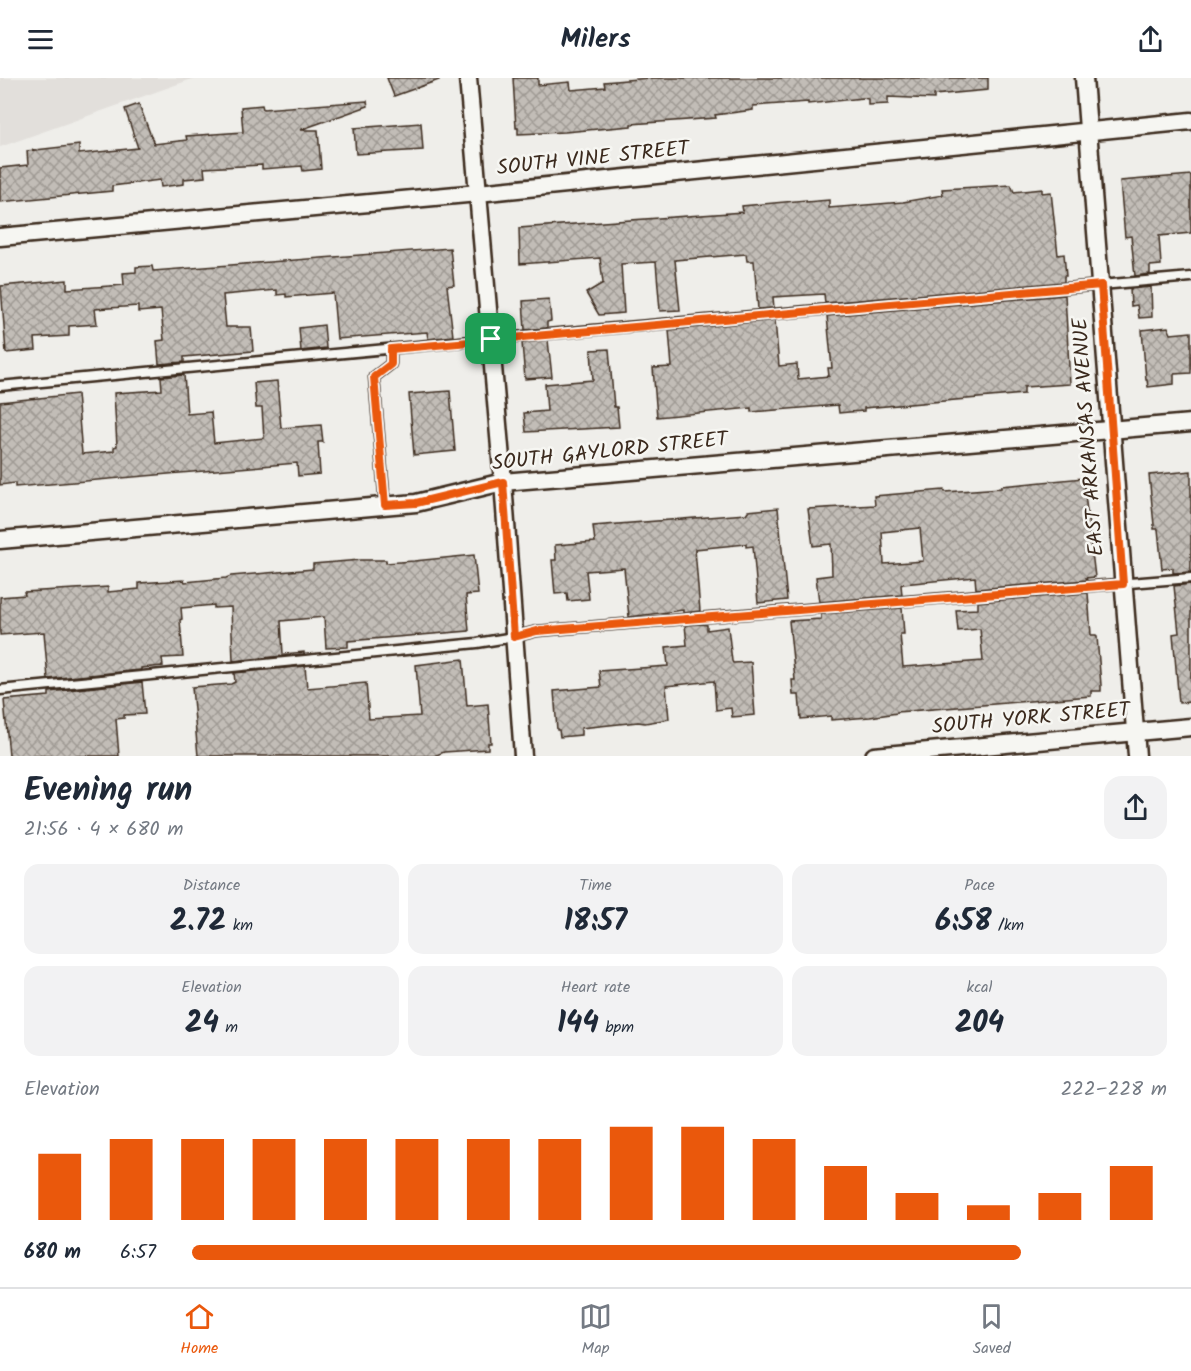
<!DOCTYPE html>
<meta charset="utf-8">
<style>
body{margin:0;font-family:Kalam,sans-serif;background:#f2f2f3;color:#1f2937;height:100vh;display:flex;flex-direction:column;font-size:22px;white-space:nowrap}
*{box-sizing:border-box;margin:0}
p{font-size:20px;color:#747a83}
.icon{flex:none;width:33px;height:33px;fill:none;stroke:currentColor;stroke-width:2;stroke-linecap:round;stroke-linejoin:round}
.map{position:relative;height:678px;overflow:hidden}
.panel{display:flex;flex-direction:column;background:#fff;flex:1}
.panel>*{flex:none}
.pin{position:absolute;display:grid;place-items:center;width:51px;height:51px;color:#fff;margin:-26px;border-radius:12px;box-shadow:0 3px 9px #0006}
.round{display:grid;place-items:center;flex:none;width:63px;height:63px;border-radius:18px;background:#f2f2f3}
.overview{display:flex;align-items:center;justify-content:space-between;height:102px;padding:0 24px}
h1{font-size:33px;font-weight:700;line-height:45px}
.stats{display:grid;grid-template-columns:repeat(3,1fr);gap:9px;height:102px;padding:6px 24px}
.stats div{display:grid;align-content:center;border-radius:15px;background:#f2f2f3;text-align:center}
.stats b{font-size:30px;font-weight:700}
.stats small{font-size:16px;font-weight:400}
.stats p{font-size:16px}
.chart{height:168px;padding:12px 24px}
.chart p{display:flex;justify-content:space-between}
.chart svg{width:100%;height:108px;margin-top:6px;stroke:#ea580c;stroke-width:6}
ul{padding:0 24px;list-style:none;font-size:20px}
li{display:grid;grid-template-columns:96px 72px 1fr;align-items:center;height:45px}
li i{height:15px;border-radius:8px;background:#ea580c}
header{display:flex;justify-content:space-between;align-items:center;height:78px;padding:0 24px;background:#fff;font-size:27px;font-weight:700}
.dock{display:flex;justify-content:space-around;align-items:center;height:84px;border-top:2px solid #e0e1e3;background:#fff;font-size:16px;color:#747a83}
.dock a{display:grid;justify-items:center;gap:3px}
.dock .on{color:#ea580c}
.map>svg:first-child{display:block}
.built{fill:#e2dfdb}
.building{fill:url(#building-cross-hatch);stroke:#3b2a1e;stroke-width:1.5;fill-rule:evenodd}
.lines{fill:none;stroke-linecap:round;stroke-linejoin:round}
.service-casing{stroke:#3b2a1e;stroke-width:13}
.minor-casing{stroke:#3b2a1e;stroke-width:21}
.service{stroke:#f6f6f2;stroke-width:8}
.minor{stroke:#f6f6f2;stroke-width:16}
.route-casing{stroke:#fff;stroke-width:12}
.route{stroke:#ea580c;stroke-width:8}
.labels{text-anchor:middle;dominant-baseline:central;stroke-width:5;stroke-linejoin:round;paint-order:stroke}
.street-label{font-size:21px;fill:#3b2a1e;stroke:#f6f6f2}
</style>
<header><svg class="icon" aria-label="menu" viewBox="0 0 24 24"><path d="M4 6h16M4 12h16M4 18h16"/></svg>Milers<svg class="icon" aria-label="share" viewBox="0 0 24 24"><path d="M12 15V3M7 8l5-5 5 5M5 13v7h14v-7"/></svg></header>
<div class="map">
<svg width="1191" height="678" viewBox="0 0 1191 678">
<defs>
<pattern id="building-cross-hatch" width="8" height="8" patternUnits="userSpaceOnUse" patternTransform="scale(1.5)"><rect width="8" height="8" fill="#c2bdb7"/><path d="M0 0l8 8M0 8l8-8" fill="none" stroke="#9f9a94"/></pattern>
</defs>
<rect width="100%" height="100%" fill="#efeeea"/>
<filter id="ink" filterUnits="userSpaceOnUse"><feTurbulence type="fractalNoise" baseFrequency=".0167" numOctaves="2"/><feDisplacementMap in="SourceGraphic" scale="12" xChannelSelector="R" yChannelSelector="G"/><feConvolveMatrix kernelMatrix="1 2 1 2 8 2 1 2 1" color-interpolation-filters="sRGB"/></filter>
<g filter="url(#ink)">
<polygon class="built" points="0,0 195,0 0,69"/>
<g class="building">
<polygon points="387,0 439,0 439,2 394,18"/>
<polygon points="513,0 538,0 538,7 570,4 571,12 605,9 604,4 649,0 988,0 988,12 934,17 934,21 888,19 888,26 868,27 868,21 863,20 808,26 808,24 753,28 753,32 715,37 716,40 631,46 631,48 565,54 518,56 518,50 516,50"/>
<polygon points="367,23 368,28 300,52 318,52 321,91 303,93 302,88 262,91 262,87 204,90 205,99 184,101 184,106 161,109 160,102 112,108 112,113 0,124 0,90 28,87 27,73 79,67 79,76 138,70 125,31 139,26 154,66 187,62 186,58 243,54 241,29 262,27 263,31"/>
<polygon points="421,45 423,72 356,76 354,50"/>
<polygon points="1191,97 1191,155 1159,158 1161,187 1150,188 1150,196 1135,198 1131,158 1125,159 1120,103"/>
<polygon points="1011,107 1014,114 1042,111 1042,115 1051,114 1058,177 1064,176 1066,198 1064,198 1064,204 825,225 824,216 773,219 774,230 758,231 754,183 747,183 746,176 675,182 680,232 660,233 656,184 621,186 624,235 599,237 586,215 603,205 600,180 520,186 519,150 743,134 742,128 806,122 806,124 829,122 829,130 903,124 943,117 942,111"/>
<polygon points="450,170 454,207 447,208 453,258 428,261 427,254 337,261 333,215 286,219 286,216 277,217 277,212 223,217 226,249 251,249 253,273 184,279 184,284 159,286 157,263 164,262 161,232 138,234 138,228 95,231 97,246 69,248 69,258 35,260 36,272 6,275 1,208 67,202 67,211 124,207 123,195 136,194 136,189 152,188 153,193"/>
<polygon points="1151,209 1152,239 1139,240 1137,227 1131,228 1130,211"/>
<polygon points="1065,217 1070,306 1024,309 1024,316 864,330 864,333 849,334 839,335 838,327 751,334 751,330 657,339 653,290 672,289 669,252 775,242 779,288 797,286 798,301 829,298 828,290 832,290 827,238"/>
<polygon points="549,221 551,243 547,244 547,250 525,252 523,223"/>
<polygon points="324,247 326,270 301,273 299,250"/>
<polygon points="1168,249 1171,256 1191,254 1191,295 1174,296 1174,306 1148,309 1147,302 1146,302 1142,252"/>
<polygon points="548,262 552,299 525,301 522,265"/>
<polygon points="609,271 614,329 617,329 619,349 526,354 524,335 547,333 545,306 593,302 591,272"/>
<polygon points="184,297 187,336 211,334 214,365 264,360 262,330 256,330 254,305 277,303 281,350 321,347 323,364 318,364 320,396 298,398 297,385 15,409 15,405 0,407 0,324 77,316 82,376 114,373 114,369 117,368 114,315 162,312 161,299"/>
<polygon points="450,313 455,373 414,377 409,316"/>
<polygon points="1191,393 1191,494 1173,495 1173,490 1162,491 1158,451 1154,451 1154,447 1149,397"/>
<path d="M1083,400l12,99 -9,1 1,2 -111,9 -1,-12 -72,7 -2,1 1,10 -83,7 -3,-25 16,-2 -1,-31 -18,2 -5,-37 67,-4 -1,-9 70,-6 1,2 56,-4v-2zM920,450l3,33 -39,3 -2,-32z"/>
<polygon points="778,430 787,522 758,525 753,468 746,469 746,466 695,471 700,533 683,535 683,532 629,539 624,490 586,493 589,521 568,523 567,515 555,516 552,482 556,482 555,467 595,464 593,448 746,436 748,433"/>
<polygon points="474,477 478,516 466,517 469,553 348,563 348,569 326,570 324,539 281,543 283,576 304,574 304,576 233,583 231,529 214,530 214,527 181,530 182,541 180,542 183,579 162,580 163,588 141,590 141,592 48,601 44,554 0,557 0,519 25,517 24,514 108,509 108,514 139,511 139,505 184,502 185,504 226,500 231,498 313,491 313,486 360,482 386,482 386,485 414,483"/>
<polygon points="1191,506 1191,624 1179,625 1173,556 1179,555 1174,508"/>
<polygon points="1088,515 1091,557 1096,557 1097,559 1101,607 1101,613 1091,613 1091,618 897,634 897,635 870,639 831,642 831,638 801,641 799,617 793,617 792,602 795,602 789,543 821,541 821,536 902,530 904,556 900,556 903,589 983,583 980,551 958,553 956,532 978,531 978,524"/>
<polygon points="701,546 707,547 707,552 728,549 732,583 733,585 751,584 755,637 732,639 731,630 716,632 714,603 666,608 669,641 645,645 638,644 581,650 581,657 560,659 559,652 557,652 554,613 601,609 599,593 668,588 666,569 687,567 685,547"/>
<polygon points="463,581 467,628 488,626 491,665 488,665 488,671 444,674 434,678 198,678 192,609 231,606 235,604 234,595 305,588 307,610 366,605 369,641 420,638 416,587"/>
<polygon points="142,604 145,636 124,637 124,640 116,641 119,678 9,678 4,622 49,618 49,614"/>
</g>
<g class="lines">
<g class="service-casing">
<g id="service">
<polyline points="0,308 491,261 1191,199"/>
<polyline points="385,427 374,299 391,286 391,271"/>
<polyline points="0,612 477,565 514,559 537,553 1191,500"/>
</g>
</g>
<g class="minor-casing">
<g id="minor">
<polyline points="468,0 503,404 523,678"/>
<polyline points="1084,0 1137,678"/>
<polyline points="0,159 478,115 1191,43"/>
<polyline points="0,462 416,425 503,404 1191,345"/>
<polyline points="874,678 1191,649"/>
</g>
</g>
<use href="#service" class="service"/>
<use href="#minor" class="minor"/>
</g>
</g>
<g class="lines" filter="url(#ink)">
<g class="route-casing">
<polygon id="route" points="1101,207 1123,506 537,553 514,559 503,404 416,425 385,427 374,299 391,286 391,271"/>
</g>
<use href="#route" class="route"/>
</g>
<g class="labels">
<g class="street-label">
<text transform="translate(593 81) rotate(-6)">SOUTH VINE STREET</text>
<text transform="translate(1089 359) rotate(-94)">EAST ARKANSAS AVENUE</text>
<text transform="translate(610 374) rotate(-6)">SOUTH GAYLORD STREET</text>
<text transform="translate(1031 641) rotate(-5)">SOUTH YORK STREET</text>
</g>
</g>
</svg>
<div class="pin" style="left:491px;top:261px;background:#1e9e55"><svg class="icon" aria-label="arrive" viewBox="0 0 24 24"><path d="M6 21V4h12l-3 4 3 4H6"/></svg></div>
</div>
<section class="panel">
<div class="overview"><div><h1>Evening run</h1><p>21:56 · 4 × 680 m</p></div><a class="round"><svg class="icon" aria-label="share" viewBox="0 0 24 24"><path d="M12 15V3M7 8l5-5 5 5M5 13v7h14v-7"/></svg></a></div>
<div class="stats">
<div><p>Distance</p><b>2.72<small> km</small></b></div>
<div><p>Time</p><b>18:57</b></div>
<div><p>Pace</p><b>6:58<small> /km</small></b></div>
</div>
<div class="stats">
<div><p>Elevation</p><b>24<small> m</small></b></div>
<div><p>Heart rate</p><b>144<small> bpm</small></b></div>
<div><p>kcal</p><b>204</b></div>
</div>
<div class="chart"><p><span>Elevation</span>222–228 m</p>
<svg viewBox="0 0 160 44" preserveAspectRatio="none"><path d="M5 44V17M15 44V11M25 44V11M35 44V11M45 44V11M55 44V11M65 44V11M75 44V11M85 44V6M95 44V6M105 44V11M115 44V22M125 44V33M135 44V38M145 44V33M155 44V22"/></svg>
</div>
<ul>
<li><b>680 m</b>6:57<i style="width:85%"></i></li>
</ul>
</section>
<nav class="dock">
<a class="on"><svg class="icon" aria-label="home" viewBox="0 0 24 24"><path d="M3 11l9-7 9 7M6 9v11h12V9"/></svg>Home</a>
<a><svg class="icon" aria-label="map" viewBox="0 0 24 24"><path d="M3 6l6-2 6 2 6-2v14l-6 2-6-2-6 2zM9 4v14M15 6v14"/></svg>Map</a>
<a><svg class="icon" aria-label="saved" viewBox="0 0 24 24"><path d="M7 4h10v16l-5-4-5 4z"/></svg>Saved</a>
</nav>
